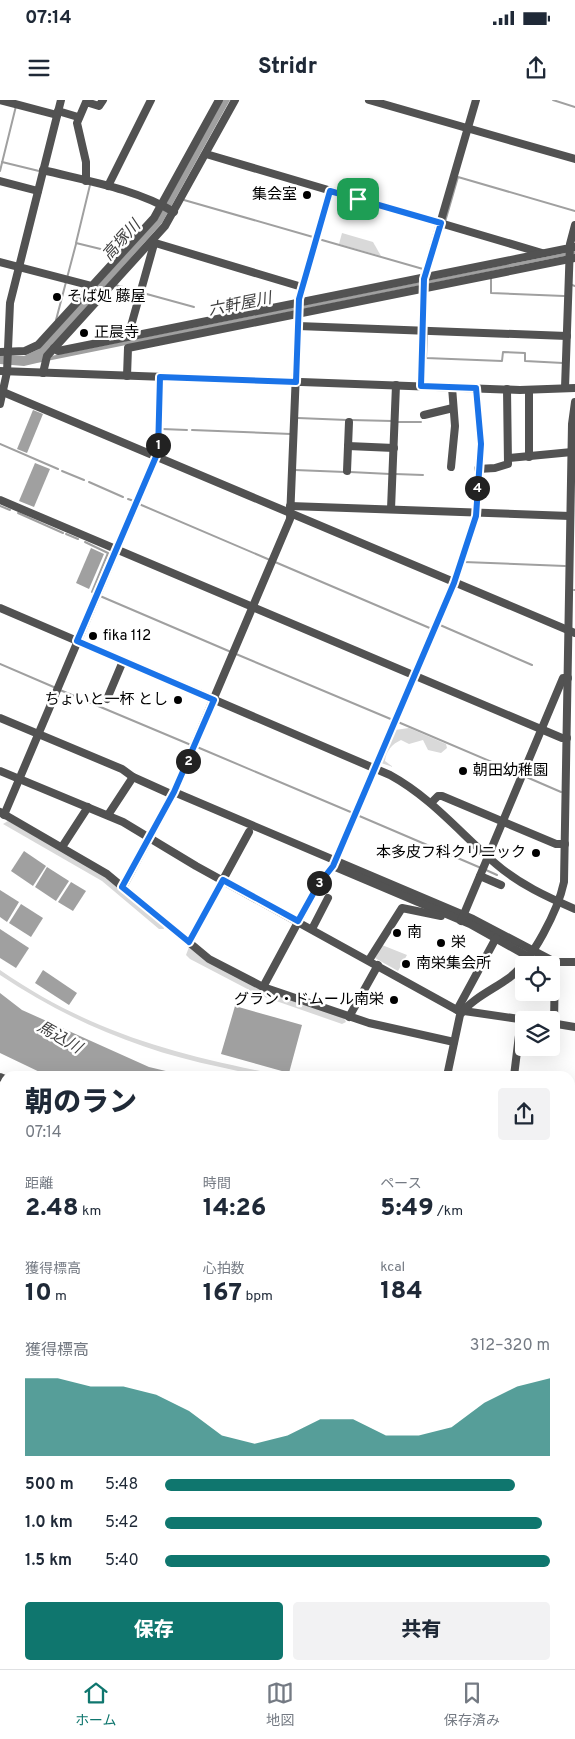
<!DOCTYPE html>
<html lang="ja">
<meta charset="utf-8">
<style>
body{margin:0;font-family:Overpass,"Noto Sans JP",sans-serif;background:#f2f2f3;color:#1f2937;height:100vh;display:flex;flex-direction:column;font-size:19px;white-space:nowrap}
*{box-sizing:border-box;margin:0}
p{font-size:16px;color:#747a83}
.icon{flex:none;width:28px;height:28px;fill:none;stroke:currentColor;stroke-width:2;stroke-linecap:round;stroke-linejoin:round}
.map{position:relative;flex:1;overflow:hidden}
.panel{position:absolute;left:0px;top:971px;width:575px;height:599px;display:flex;flex-direction:column;background:#fff;border-radius:15px 15px 0 0;box-shadow:0 5px 20px #0002}
.panel>*{flex:none}
.buttons{position:absolute;left:515px;top:856px;display:grid;gap:10px}
.buttons a{display:grid;place-items:center;width:45px;height:45px;border-radius:5px;background:#fff;box-shadow:0 5px 20px #0002;font-size:25px}
.pin{position:absolute;display:grid;place-items:center;width:42px;height:42px;color:#fff;margin:-21px;border-radius:10px;box-shadow:0 2px 8px #0006}
.km{position:absolute;width:25px;height:25px;margin:-12px;border-radius:50%;background:#222;color:#fff;font-size:14px;line-height:25px;text-align:center}
.round{display:grid;place-items:center;flex:none;width:52px;height:52px;border-radius:5px;background:#f2f2f3}
.summary{display:flex;align-items:center;justify-content:space-between;height:85px;padding:0 25px}
h1{font-size:28px;font-weight:800;line-height:38px}
.stats{display:grid;grid-template-columns:repeat(3,1fr);gap:8px;height:85px;padding:5px 25px}
.stats div{display:grid;align-content:center}
.stats b{font-size:25px;font-weight:800}
.stats small{font-size:14px;font-weight:400}
.stats p{font-size:14px}
.chart{height:140px;padding:10px 25px}
.chart p{display:flex;justify-content:space-between}
.chart svg{width:100%;height:90px;margin-top:5px;fill:#0f766e;opacity:.7}
.button{display:flex;gap:10px;margin-top:auto;padding:10px 25px}
.button a{flex:1;height:58px;border-radius:5px;background:#0f766e;color:#fff;font-size:20px;font-weight:800;line-height:58px;text-align:center}
.button a+a{background:#f2f2f3;color:#1f2937}
ul{padding:0 25px;list-style:none;font-size:16px}
li{display:grid;grid-template-columns:80px 60px 1fr;align-items:center;height:38px}
li i{height:12px;border-radius:6px;background:#0f766e}
.status{display:flex;justify-content:space-between;align-items:center;height:35px;padding:0 25px;background:#fff;direction:ltr}
.status svg{height:14px;fill:currentColor}
header{display:flex;justify-content:space-between;align-items:center;height:65px;padding:0 25px;background:#fff;font-size:22px;font-weight:800}
.dock{display:flex;justify-content:space-around;align-items:center;height:70px;border-top:1px solid #e0e1e3;background:#fff;font-size:14px;color:#747a83}
.dock a{display:grid;justify-items:center;gap:2px}
.dock .selected{color:#0f766e}
.map>svg:first-child{display:block}
.green{fill:#d9d9d9}
.water{fill:#a0a0a0}
.lines{fill:none;stroke-linecap:round;stroke-linejoin:round}
.stream{stroke:#a0a0a0;stroke-width:2}
.minor{stroke:#525252;stroke-width:8}
.route-casing{stroke:#fff;stroke-width:10}
.route{stroke:#1a73e8;stroke-width:6}
.poi-dot{fill:#000;stroke:#fff;stroke-width:2}
.labels{text-anchor:middle;dominant-baseline:central;stroke-width:5;stroke-linejoin:round;paint-order:stroke}
.poi-label{font-size:15px;fill:#000;stroke:#fff;text-anchor:start}
.water-label{font-size:16px;font-style:italic;fill:#414141;stroke:#fff}
</style>
<div class="status"><b>07:14</b><svg viewBox="0 0 49 12"><path d="M0 12V9h3v3zM5 12V6h3v6zM10 12V3h3v9zM15 12V0h3v12zM26 1h20v11H26zM47 4h2v5h-2z"/></svg></div>
<header><svg class="icon" aria-label="menu" viewBox="0 0 24 24"><path d="M4 6h16M4 12h16M4 18h16"/></svg>Stridr<svg class="icon" aria-label="share" viewBox="0 0 24 24"><path d="M12 15V3M7 8l5-5 5 5M5 13v7h14v-7"/></svg></header>
<div class="map">
<svg width="575" height="1569" viewBox="0 0 575 1569">
<rect width="100%" height="100%" fill="#fff"/>
<g class="green">
<polygon points="342,133 373,142 381,156 339,144"/>
<path d="M409,628l37,16 1,4 -6,5 -13,-3 -5,-10 -14,4 -8,-4c-9,4 -15,11 -16,21l8,6 -12,-4 14,-33z"/>
<polygon points="8,721 106,776 163,825 164,829 159,829 102,781 3,724"/>
<polygon points="382,845 407,855 398,871 375,858"/>
<polygon points="189,847 262,889 344,918 346,922 342,924 259,895 190,859 186,855"/>
<path d="M0,870c93,64 175,84 284,106 -22,0 -43,-4 -64,-9 -79,-16 -153,-47 -220,-92z"/>
</g>
<g class="water">
<polygon points="223,0 230,0 162,123 43,256 51,256 575,151 575,154 37,263 24,266 0,264 0,255 24,256 39,249 157,120"/>
<polygon points="33,310 43,314 27,353 17,349"/>
<polygon points="35,363 50,369 34,407 19,401"/>
<polygon points="91,448 104,454 89,489 76,483"/>
<polygon points="24,751 46,766 33,786 11,771"/>
<polygon points="47,767 69,781 56,801 35,787"/>
<polygon points="71,782 86,791 73,811 58,802"/>
<polygon points="0,790 19,802 7,822 0,817"/>
<polygon points="21,804 43,818 31,837 9,823"/>
<polygon points="0,829 29,848 16,868 0,858"/>
<polygon points="43,870 77,893 69,905 35,883"/>
<polygon points="0,893 22,910 149,967 187,976 48,976 0,953"/>
<polygon points="235,906 302,925 289,973 221,954"/>
</g>
<g class="lines">
<g class="stream">
<polyline points="553,0 575,7"/>
<polyline points="2,62 39,71"/>
<polyline points="0,71 16,6"/>
<polyline points="90,85 76,143 117,153"/>
<polyline points="184,100 313,137"/>
<polyline points="445,122 458,77 575,111"/>
<polyline points="322,140 423,169"/>
<polyline points="491,177 491,193 564,196"/>
<polyline points="67,178 76,144"/>
<polyline points="115,185 139,191"/>
<polyline points="572,185 575,186"/>
<polyline points="143,193 194,207"/>
<polyline points="56,220 66,182"/>
<polyline points="427,233 426,258 502,261 503,252 525,253 525,261 563,263"/>
<polyline points="298,318 347,320"/>
<polyline points="351,320 392,321"/>
<polyline points="397,322 421,322"/>
<polyline points="162,329 187,330"/>
<polyline points="192,330 291,334"/>
<polyline points="0,344 58,369"/>
<polyline points="295,370 345,372"/>
<polyline points="62,371 84,380"/>
<polyline points="350,372 390,374"/>
<polyline points="395,374 423,375"/>
<polyline points="89,382 123,397"/>
<polyline points="128,399 134,401"/>
<polyline points="139,404 270,460"/>
<polyline points="0,406 10,410"/>
<polyline points="18,413 63,433"/>
<polyline points="66,434 78,439"/>
<polyline points="85,442 108,453 92,492"/>
<polyline points="275,462 432,529"/>
<polyline points="464,462 565,466"/>
<polyline points="574,490 575,490"/>
<polyline points="100,496 231,552"/>
<polyline points="440,525 532,565"/>
<polyline points="236,554 393,620"/>
<polyline points="0,564 56,588"/>
<polyline points="60,590 191,645"/>
<polyline points="398,622 520,674"/>
<polyline points="197,647 353,713"/>
<polyline points="524,676 561,692"/>
<polyline points="357,715 481,768"/>
<polyline points="486,770 497,775"/>
</g>
<g class="minor">
<polyline points="0,0 57,15"/>
<polyline points="369,0 575,59"/>
<polyline points="58,11 78,17"/>
<polyline points="206,54 542,153"/>
<path d="M43,70c44,11 93,19 131,42"/>
<polyline points="0,81 38,91"/>
<polyline points="86,81 86,62 77,23 86,2 99,6 103,0"/>
<polyline points="108,86 151,0"/>
<polyline points="152,142 302,187"/>
<polyline points="0,162 92,186"/>
<polyline points="298,226 567,236"/>
<polyline points="129,237 129,233 154,144"/>
<polyline points="54,248 58,251 575,147"/>
<polyline points="0,252 25,251 38,245 154,118 219,0"/>
<polyline points="0,271 520,290 575,288"/>
<polyline points="43,273 47,256 165,126 235,0"/>
<polyline points="127,276 128,248 575,158"/>
<polyline points="421,286 424,179 476,0"/>
<polyline points="565,288 570,144 575,125"/>
<polyline points="529,290 529,357"/>
<polyline points="3,292 575,533"/>
<polyline points="0,304 7,272 10,203 61,0"/>
<polyline points="424,315 453,308"/>
<polyline points="348,346 394,348"/>
<polyline points="509,358 572,352"/>
<polyline points="451,367 455,326 452,287"/>
<polyline points="478,369 495,368 508,364 507,289"/>
<polyline points="347,371 349,322"/>
<polyline points="0,400 562,638 567,638"/>
<polyline points="290,406 570,416"/>
<polyline points="391,409 396,285"/>
<path d="M0,508l390,167c42,23 70,58 106,89 23,20 51,33 79,45"/>
<polyline points="107,599 123,561"/>
<polyline points="0,618 122,669 133,677 173,695"/>
<polyline points="0,671 123,722 196,766 457,910 526,920"/>
<polyline points="174,692 473,819 555,862"/>
<polyline points="431,703 438,696 442,696 556,744 565,744"/>
<polyline points="0,712 107,774 209,859 263,887 369,923 454,942"/>
<polyline points="4,715 158,352 160,277"/>
<polyline points="108,715 133,677"/>
<polyline points="62,747 88,707"/>
<polyline points="333,766 470,824 529,857"/>
<polyline points="480,776 501,785"/>
<polyline points="123,787 174,692 290,419 299,199 330,91"/>
<polyline points="461,821 563,578 568,578"/>
<polyline points="312,829 328,798"/>
<polyline points="189,842 249,732"/>
<polyline points="369,860 402,808 441,816"/>
<polyline points="263,887 318,785 333,766 454,483 476,416 481,344 476,288"/>
<polyline points="457,910 496,838"/>
<polyline points="349,917 378,865"/>
<polyline points="551,923 575,927"/>
<polyline points="554,924 555,862 575,862"/>
<path d="M447,976l13,-61c11,-16 34,-26 49,-37 24,-18 49,-68 55,-96l8,-458 3,-22"/>
<polyline points="514,976 521,919"/>
<polyline points="0,977 5,979"/>
<polyline points="570,1004 575,1004"/>
<polyline points="0,1064 5,1053"/>
<polyline points="0,1070 5,1072"/>
<polyline points="0,1111 5,1114"/>
<polyline points="570,1113 575,1115"/>
<polyline points="570,1180 575,1181"/>
<polyline points="0,1231 5,1235"/>
<polyline points="570,1252 575,1220"/>
<polyline points="0,1314 5,1317"/>
<polyline points="570,1314 575,1312"/>
<polyline points="570,1364 575,1364"/>
<polyline points="0,1365 5,1364"/>
<polyline points="570,1391 575,1391"/>
<polyline points="0,1430 5,1433"/>
<polyline points="570,1431 575,1432"/>
<polyline points="0,1452 5,1450"/>
<polyline points="0,1495 5,1495"/>
<polyline points="570,1497 575,1498"/>
<polyline points="0,1501 5,1501"/>
<polyline points="570,1505 575,1505"/>
<polyline points="570,1540 575,1540"/>
<polyline points="0,1562 5,1560"/>
<polyline points="50,1565 51,1569"/>
<polyline points="216,1565 219,1569"/>
<polyline points="288,1565 317,1569"/>
<polyline points="202,1569 208,1565"/>
<polyline points="390,1569 390,1565"/>
<polyline points="522,1569 523,1565"/>
</g>
</g>
<g class="lines">
<g class="route-casing">
<polygon id="route" points="330,91 441,123 424,179 421,286 476,288 481,344 476,416 454,483 333,766 318,785 298,821 223,780 189,842 122,787 174,692 214,600 77,541 158,352 160,277 296,282 299,199"/>
</g>
<use href="#route" class="route"/>
</g>
<g class="poi-dot">
<circle cx="307" cy="95" r="5"/>
<circle cx="57" cy="197" r="5"/>
<circle cx="84" cy="233" r="5"/>
<circle cx="93" cy="536" r="5"/>
<circle cx="178" cy="600" r="5"/>
<circle cx="463" cy="671" r="5"/>
<circle cx="536" cy="753" r="5"/>
<circle cx="397" cy="833" r="5"/>
<circle cx="441" cy="843" r="5"/>
<circle cx="406" cy="864" r="5"/>
<circle cx="394" cy="900" r="5"/>
</g>
<g class="labels">
<g class="poi-label">
<text x="297" y="95" text-anchor="end">集会室</text>
<text x="67" y="197">そば処 藤屋</text>
<text x="94" y="233">正晨寺</text>
<text x="103" y="536">fika 112</text>
<text x="168" y="600" text-anchor="end">ちょいと一杯 とし</text>
<text x="473" y="671">朝田幼稚園</text>
<text x="526" y="753" text-anchor="end">本多皮フ科クリニック</text>
<text x="407" y="833">南</text>
<text x="451" y="843">栄</text>
<text x="416" y="864">南栄集会所</text>
<text x="384" y="900" text-anchor="end">グラン・ドムール南栄</text>
</g>
<g class="water-label">
<text transform="translate(122 141) rotate(-48)">高塚川</text>
<text transform="translate(240 205) rotate(-11)">六軒屋川</text>
<text transform="translate(59 938) rotate(30)">馬込川</text>
</g>
</g>
</svg>
<div class="buttons">
<a><svg class="icon" aria-label="locate" viewBox="0 0 24 24"><circle cx="12" cy="12" r="6"/><path d="M12 2v4M12 18v4M2 12h4M18 12h4"/></svg></a>
<a><svg class="icon" aria-label="layers" viewBox="0 0 24 24"><path d="M12 4l9 5-9 5-9-5zM3 14l9 5 9-5"/></svg></a>
</div>
<div class="pin" style="left:358px;top:99px;background:#1e9e55"><svg class="icon" aria-label="arrive" viewBox="0 0 24 24"><path d="M6 21V4h12l-3 4 3 4H6"/></svg></div>
<b class="km" style="left:158px;top:345px">1</b>
<b class="km" style="left:188px;top:661px">2</b>
<b class="km" style="left:319px;top:783px">3</b>
<b class="km" style="left:477px;top:388px">4</b>
<section class="panel">
<div class="summary"><div><h1>朝のラン</h1><p>07:14</p></div><a class="round"><svg class="icon" aria-label="share" viewBox="0 0 24 24"><path d="M12 15V3M7 8l5-5 5 5M5 13v7h14v-7"/></svg></a></div>
<div class="stats">
<div><p>距離</p><b>2.48<small> km</small></b></div>
<div><p>時間</p><b>14:26</b></div>
<div><p>ペース</p><b>5:49<small> /km</small></b></div>
</div>
<div class="stats">
<div><p>獲得標高</p><b>10<small> m</small></b></div>
<div><p>心拍数</p><b>167<small> bpm</small></b></div>
<div><p>kcal</p><b>184</b></div>
</div>
<div class="chart"><p><span>獲得標高</span>312–320 m</p>
<svg viewBox="0 0 160 44" preserveAspectRatio="none"><path d="M0 44V6L10 6L20 10L30 10L40 14L50 22L60 34L70 38L80 34L90 26L100 26L110 34L120 34L130 30L140 18L150 10L160 6V44z"/></svg>
</div>
<ul>
<li><b>500 m</b>5:48<i style="width:91%"></i></li>
<li><b>1.0 km</b>5:42<i style="width:98%"></i></li>
<li><b>1.5 km</b>5:40<i style="width:100%"></i></li>
</ul>
<div class="button"><a>保存</a><a>共有</a></div>
</section>
</div>
<nav class="dock">
<a class="selected"><svg class="icon" aria-label="home" viewBox="0 0 24 24"><path d="M3 11l9-7 9 7M6 9v11h12V9"/></svg>ホーム</a>
<a><svg class="icon" aria-label="map" viewBox="0 0 24 24"><path d="M3 6l6-2 6 2 6-2v14l-6 2-6-2-6 2zM9 4v14M15 6v14"/></svg>地図</a>
<a><svg class="icon" aria-label="saved" viewBox="0 0 24 24"><path d="M7 4h10v16l-5-4-5 4z"/></svg>保存済み</a>
</nav>
